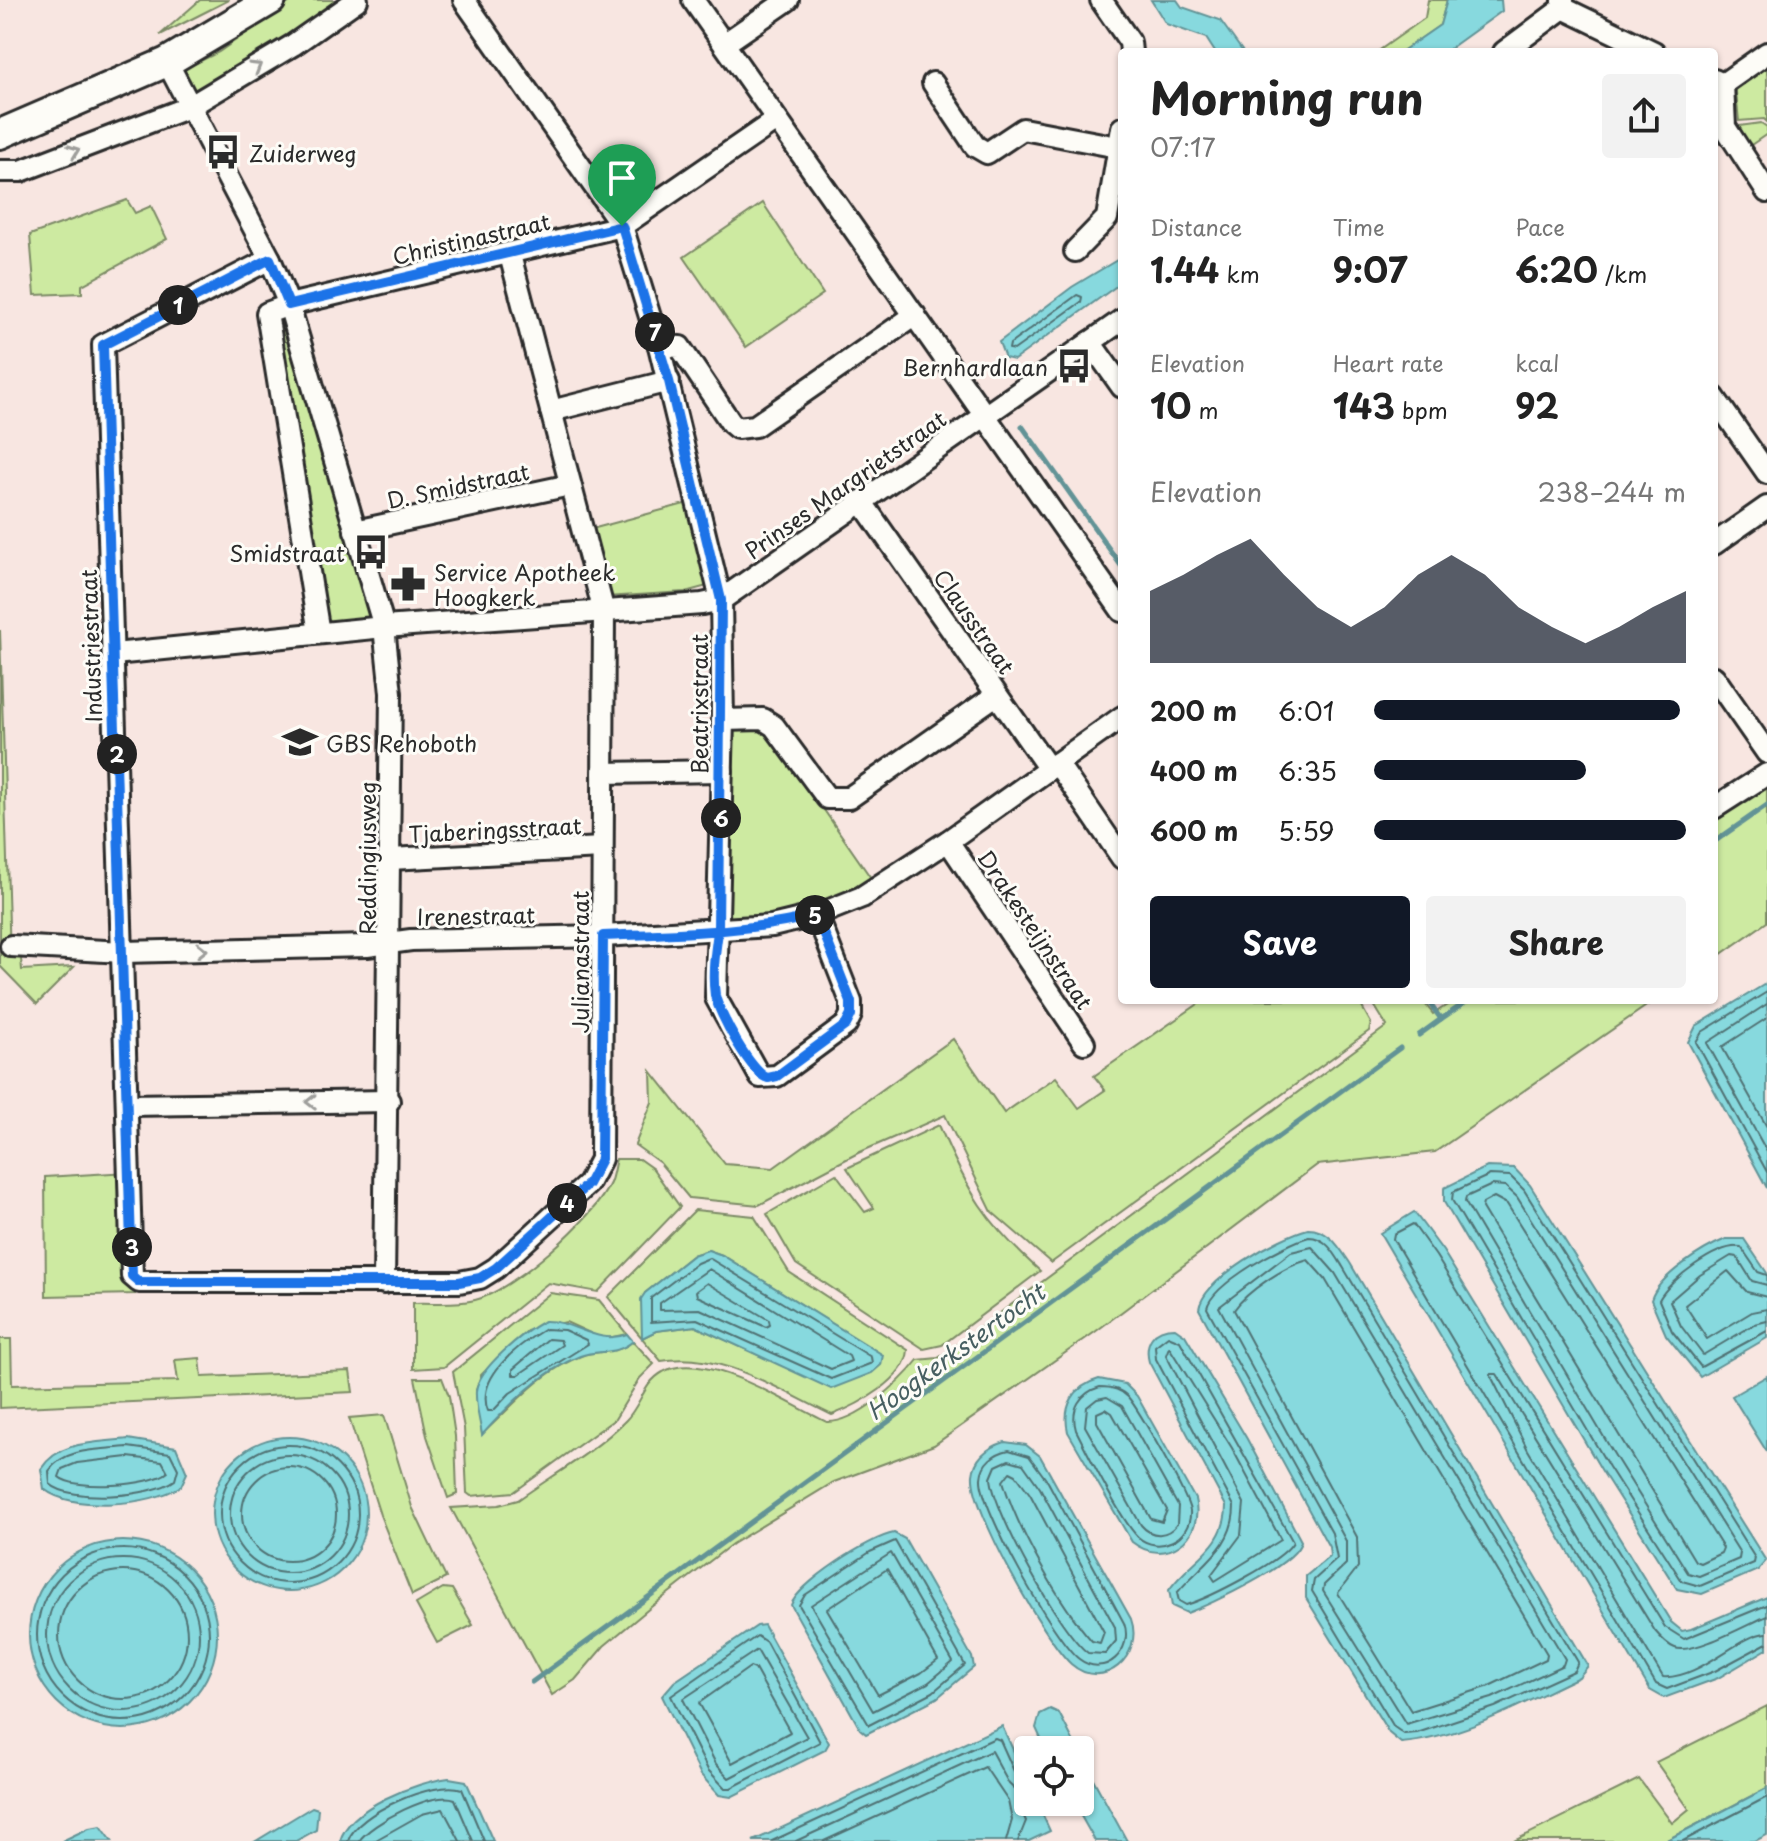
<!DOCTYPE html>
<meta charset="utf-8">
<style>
body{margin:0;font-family:"Playpen Sans",sans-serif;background:#f2f2f2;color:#222;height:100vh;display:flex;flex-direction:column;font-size:30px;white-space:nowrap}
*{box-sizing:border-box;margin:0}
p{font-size:26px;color:#767676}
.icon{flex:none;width:44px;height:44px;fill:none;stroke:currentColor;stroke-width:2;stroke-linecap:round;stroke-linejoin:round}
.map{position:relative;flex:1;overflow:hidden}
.drawer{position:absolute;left:1118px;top:48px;width:600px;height:956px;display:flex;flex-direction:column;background:#fff;border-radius:8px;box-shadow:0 2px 6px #0004}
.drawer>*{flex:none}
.controls{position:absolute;left:1014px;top:1736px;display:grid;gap:16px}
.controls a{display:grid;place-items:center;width:80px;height:80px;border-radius:8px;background:#fff;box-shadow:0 2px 6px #0004;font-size:40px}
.pin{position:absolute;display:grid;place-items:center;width:68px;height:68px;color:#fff;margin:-82px -34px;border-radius:50% 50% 50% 0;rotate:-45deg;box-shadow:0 0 8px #0007}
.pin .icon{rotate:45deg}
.km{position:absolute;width:40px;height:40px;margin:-20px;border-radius:50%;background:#222;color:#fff;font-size:22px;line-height:40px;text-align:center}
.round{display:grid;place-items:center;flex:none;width:84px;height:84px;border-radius:8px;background:#f2f2f2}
.headline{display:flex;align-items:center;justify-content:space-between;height:136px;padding:0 32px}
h1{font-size:44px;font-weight:700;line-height:60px}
.metrics{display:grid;grid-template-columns:repeat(3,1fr);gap:12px;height:136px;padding:8px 32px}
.metrics div{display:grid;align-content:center}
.metrics b{font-size:34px;font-weight:700}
.metrics small{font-size:22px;font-weight:400}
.metrics p{font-size:22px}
.chart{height:224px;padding:16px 32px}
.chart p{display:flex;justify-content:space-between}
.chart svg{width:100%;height:144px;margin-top:8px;fill:#111827;opacity:.7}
.primary-button{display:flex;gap:16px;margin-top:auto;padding:16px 32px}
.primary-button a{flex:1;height:92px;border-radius:8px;background:#111827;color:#fff;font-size:32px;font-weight:700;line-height:92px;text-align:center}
.primary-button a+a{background:#f2f2f2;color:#222}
ul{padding:0 32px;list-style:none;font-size:26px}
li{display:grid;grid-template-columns:128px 96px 1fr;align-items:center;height:60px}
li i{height:20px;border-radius:10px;background:#111827}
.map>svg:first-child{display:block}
.green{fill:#cdeaa1;stroke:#7c8a66;stroke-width:2;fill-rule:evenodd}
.water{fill:#87d9de;stroke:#629396;stroke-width:2}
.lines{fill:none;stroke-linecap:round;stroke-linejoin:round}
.shore{stroke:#507173;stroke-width:2}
.stream{stroke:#629396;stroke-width:5}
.street-casing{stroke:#2b2b2b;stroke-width:26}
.secondary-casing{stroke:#2b2b2b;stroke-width:34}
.street{stroke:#fdfcf7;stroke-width:20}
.secondary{stroke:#fdfcf7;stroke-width:28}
.oneway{stroke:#9e9e9b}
.route-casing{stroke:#fff;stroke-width:16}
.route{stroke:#1a73e8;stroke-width:10}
.labels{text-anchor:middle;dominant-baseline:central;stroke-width:6;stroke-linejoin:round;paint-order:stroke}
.poi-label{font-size:22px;fill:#2b2b2b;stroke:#fdfcf7;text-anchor:start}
.street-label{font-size:22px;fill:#2b2b2b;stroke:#fdfcf7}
.water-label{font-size:24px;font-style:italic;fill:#475f61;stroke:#fdfcf7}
</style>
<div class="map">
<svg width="1767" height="1841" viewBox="0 0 1767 1841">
<rect width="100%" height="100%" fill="#f8e6e1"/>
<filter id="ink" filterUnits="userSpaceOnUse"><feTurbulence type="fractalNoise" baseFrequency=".0125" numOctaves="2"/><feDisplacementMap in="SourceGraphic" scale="16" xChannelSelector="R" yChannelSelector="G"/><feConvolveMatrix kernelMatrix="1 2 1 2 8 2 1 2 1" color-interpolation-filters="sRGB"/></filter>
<g filter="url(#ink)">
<g class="green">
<polygon points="200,0 229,0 160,35"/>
<polygon points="293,0 346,0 192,94 180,71 219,52"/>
<polygon points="1428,0 1447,0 1440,25 1401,52 1377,52 1425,18"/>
<polygon points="1767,62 1767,122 1764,119 1739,121 1735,83"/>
<polygon points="1761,123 1767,127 1767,134 1748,147 1739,126"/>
<polygon points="127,200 135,213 151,206 167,239 82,285 82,293 35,295 30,235"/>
<polygon points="763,203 823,294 746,347 684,257"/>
<polygon points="288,318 374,619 322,627 274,320"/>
<polygon points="692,502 711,585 685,592 605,597 588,530"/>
<polygon points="0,630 10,958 21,958 22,970 74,967 37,1004 0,966"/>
<path d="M728,726h38l107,155c-45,28 -93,34 -146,39z"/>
<polygon points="1767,783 1767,922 1714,959 1714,820"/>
<polygon points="1204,1000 1358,1000 1371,1023 1369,1031 1051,1263 992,1212 945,1115 858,1153 759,1205 689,1198 660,1163 635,1145 652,1102 651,1071 725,1164 773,1168 953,1039 1004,1113 1056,1077 1079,1108 1105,1090 1094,1076"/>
<path d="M1371,1000h51l11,14 22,-14h200l-220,152 -118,13 -222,167 -161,113 -100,37 -102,62 -81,63 -47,39 -29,34 -23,15 -101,-187 48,-3 19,-5c35,-25 78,-49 108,-80 15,-15 17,-37 37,-48 41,-24 125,32 164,50 29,1 73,-39 91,-62l20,-2 8,-5 441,-327z"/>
<path d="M939,1125c29,67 46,97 101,146l-98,74 -18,4 -128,-85 -29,-50 69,-40 29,38 9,-4 -27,-40z"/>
<path d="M616,1159h23l14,10 27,38 -82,85 -50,-9 -104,84 -31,2v-66c19,-1 43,2 62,-3 36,-8 121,-83 135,-117 3,-7 4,-17 6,-24z"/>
<polygon points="128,1172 135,1294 46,1296 45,1177"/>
<path d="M695,1210l59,6 35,56 119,78c-2,30 -50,55 -76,65 -53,-25 -112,-65 -171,-54l-53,-64zM708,1250l14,5 160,100 -51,33 -136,-62 -39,5 -14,7 3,-45 48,-38z"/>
<path d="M550,1293l49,7 28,34 -24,5 -37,-17 -39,9 -46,44 -5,14 6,45c30,-27 59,-63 99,-78 19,-7 35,0 52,-15l21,23 -14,14 -25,41 -101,73 -43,4 -4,-3 -3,-65 -11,-56z"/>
<polygon points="0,1339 11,1339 12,1385 178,1381 175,1360 200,1358 202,1377 350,1371 353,1392 0,1408"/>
<polygon points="415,1378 442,1378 449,1396 455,1436 457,1494 448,1498 427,1436"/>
<polygon points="384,1415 412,1507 446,1578 412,1595 380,1515 349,1418"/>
<polygon points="443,1588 452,1589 473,1625 437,1643 416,1604"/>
<polygon points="1767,1706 1767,1788 1665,1841 1514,1841 1639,1779 1672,1823 1689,1809 1656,1762"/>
</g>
<g class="water">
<polygon points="1151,0 1177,0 1182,7 1220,20 1243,52 1215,52 1206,38 1166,24"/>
<polygon points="1447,0 1501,0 1502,11 1445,52 1401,52 1440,25"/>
<polygon points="1122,257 1122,282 1014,360 1005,358 999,342 1072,287"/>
<polygon points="1767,983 1767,1188 1688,1042 1696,1026"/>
<polygon points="1487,1167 1514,1168 1530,1185 1766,1561 1758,1570 1702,1594 1677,1589 1602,1471 1444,1202 1444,1188"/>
<polygon points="1414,1212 1443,1251 1671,1622 1682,1631 1691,1629 1767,1597 1767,1649 1718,1678 1664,1698 1650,1690 1380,1233"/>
<path d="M1308,1229c21,0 31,18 42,34l238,403 -9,11c-56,26 -116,61 -178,66l-12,-10 -83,-135v-22l24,-20 -1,-9 -130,-238c4,-30 81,-73 109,-80z"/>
<path d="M1726,1239h18l23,34v65l-67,39 -34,-42 -15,-35c7,-24 53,-52 75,-61z"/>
<polygon points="708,1250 722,1255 883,1355 881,1365 872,1373 831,1389 695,1326 656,1331 642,1338 641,1299 645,1293 693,1255"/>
<path d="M544,1321c30,-1 53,25 83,13l6,7c-17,15 -33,8 -53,15 -38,15 -71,49 -98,79 -2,-14 -7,-30 -6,-44 2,-23 48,-59 68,-70z"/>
<path d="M1175,1328l10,7 62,104 54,102c-3,23 -92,64 -114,72l-15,-7 -3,-16c21,-30 57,-42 57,-84l-77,-144c-5,-20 4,-34 26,-34z"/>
<polygon points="1767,1376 1767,1452 1732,1396"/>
<path d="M1099,1379l26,5 12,12 58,103c10,40 -30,69 -63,43l-64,-110c-6,-26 6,-46 31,-53z"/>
<circle cx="289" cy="1514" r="77"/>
<path d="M128,1439l48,8 11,26 -6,13c-30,20 -109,26 -137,3l-3,-20c18,-29 56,-26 87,-30z"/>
<path d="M1005,1442l21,3 14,11 91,163c13,36 -27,74 -60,45 -26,-24 -101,-155 -98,-189 2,-18 16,-28 32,-33z"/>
<path d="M894,1533l11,6 67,118 2,10 -37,31 -71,36 -6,-5 -69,-124c8,-22 79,-68 103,-72z"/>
<circle cx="123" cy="1635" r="94"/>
<polygon points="764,1625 829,1743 825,1750 731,1797 719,1795 701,1775 662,1696 674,1682 757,1626"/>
<polygon points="1050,1709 1059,1713 1078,1750 1046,1750 1036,1728 1040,1714"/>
<polygon points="1002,1726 1028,1782 1028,1802 1037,1802 1050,1831 1029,1841 753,1841"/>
<polygon points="1080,1755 1127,1841 1095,1841 1073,1802 1080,1802"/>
<path d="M449,1778l17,3 27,60h-153c9,-34 77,-59 109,-63z"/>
<polygon points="1767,1788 1767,1835 1755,1841 1665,1841"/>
<polygon points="312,1807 318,1809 316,1830 296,1841 256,1841"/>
<polygon points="101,1826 112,1841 62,1841 89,1828"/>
</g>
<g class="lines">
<g class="shore">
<polygon points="1077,295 1082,297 1081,302 1014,350 1009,349 1010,344"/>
<polyline points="1767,992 1702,1032 1696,1042 1767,1172"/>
<polyline points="1767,1004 1707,1043 1767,1152"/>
<polyline points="1767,1018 1722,1047 1767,1127"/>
<polygon points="1490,1175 1510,1176 1524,1190 1755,1558 1754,1563 1700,1586 1682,1581 1609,1467 1452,1200 1453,1192"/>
<polygon points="1492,1185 1505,1186 1517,1197 1740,1553 1739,1559 1699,1576 1688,1573 1618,1461 1465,1202 1466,1197"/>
<polygon points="1494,1197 1507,1204 1723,1548 1721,1553 1700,1563 1695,1561 1482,1208 1483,1203"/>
<path d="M1309,1237c17,0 26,17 34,30l235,395 -4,9 -79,36 -78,26 -13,1 -10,-7 -82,-136 2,-11 23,-21 -5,-26 -125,-225c5,-24 79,-65 102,-71z"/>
<polygon points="1312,1247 1335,1273 1565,1659 1563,1665 1492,1698 1406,1724 1323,1591 1324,1585 1346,1564 1346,1541 1219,1307 1291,1252"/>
<polygon points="709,1258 871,1357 872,1363 831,1379 697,1319 651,1322 651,1298 697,1263"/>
<path d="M1308,1260l17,19 222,375 -1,5 -59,28 -76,24 -73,-118 20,-26 -1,-30 -123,-227c13,-19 51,-44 74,-50z"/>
<polygon points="709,1269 849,1356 851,1361 831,1369 700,1309 660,1310 660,1303"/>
<path d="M1767,1275l-9,-3 -17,-25c-23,-4 -72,33 -82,53l13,31 29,36 66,-36"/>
<polygon points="707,1283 769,1320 770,1325 766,1327 697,1296 696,1291"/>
<polyline points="1767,1285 1752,1281 1737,1257 1731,1256 1700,1275 1670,1301 1681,1326 1703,1355 1755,1324 1767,1321"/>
<polyline points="1767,1297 1747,1292 1728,1271 1685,1305 1707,1339 1752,1312 1767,1309"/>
<path d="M545,1329l19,1 22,10 2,4 -78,49 -17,18h-5c-13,-33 30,-66 57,-82z"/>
<path d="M1168,1336l12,5 113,201c-10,19 -84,56 -107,63l-7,-4 -2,-8c24,-29 57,-45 57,-87l-78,-147 -1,-13z"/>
<polygon points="548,1339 560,1340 562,1345 518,1375 513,1375 513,1369"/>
<polygon points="1169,1347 1232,1448 1281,1540 1215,1581 1211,1575 1241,1535 1244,1503 1166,1355"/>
<path d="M1100,1387c11,0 21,2 28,10 11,13 60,99 62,114 2,28 -32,44 -52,26 -16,-15 -51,-85 -62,-107 -6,-21 4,-37 24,-43z"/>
<path d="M1107,1397l15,9 56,100 -1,18c-10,13 -25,14 -36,1l-56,-99 2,-19 10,-8z"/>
<polygon points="1106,1409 1112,1413 1167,1510 1162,1522 1151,1519 1097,1422 1097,1413"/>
<circle cx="289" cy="1514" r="69"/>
<path d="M128,1447l42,6 8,16 -3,11c-22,17 -104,23 -125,4l-1,-13c15,-24 53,-21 79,-24z"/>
<path d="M1009,1450l20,6 19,26 76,141c10,27 -19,56 -45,36 -24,-18 -100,-152 -98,-181 1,-16 14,-25 28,-28z"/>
<circle cx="289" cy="1514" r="59"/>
<path d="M128,1457l34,4 6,11c-16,14 -94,19 -109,5l3,-8 15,-6z"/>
<path d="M1009,1460l14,4 17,24 75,139 1,14 -11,13 -17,-1c-28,-21 -94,-140 -97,-175l5,-12z"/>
<circle cx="289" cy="1514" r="47"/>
<path d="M1010,1472l6,3 14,19 74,138 -4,11 -8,-2c-33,-37 -75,-113 -89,-160z"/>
<polygon points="895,1541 965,1665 933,1692 869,1725 799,1605 805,1595 870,1552"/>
<circle cx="123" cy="1635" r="86"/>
<polygon points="891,1553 953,1662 928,1683 873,1711 811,1605"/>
<circle cx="123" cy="1635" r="76"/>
<polygon points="887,1569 938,1660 921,1673 878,1695 827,1609"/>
<circle cx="123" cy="1635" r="64"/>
<polyline points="1767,1605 1684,1639 1665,1627 1436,1256 1413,1224 1394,1234 1393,1239 1656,1684 1667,1689 1715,1671 1767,1643"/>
<path d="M1767,1616c-19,8 -74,39 -92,32 -8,-3 -15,-11 -20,-17l-158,-257h-7l38,76 135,227c36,3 76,-43 104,-44"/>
<polygon points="757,1636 766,1642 820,1742 731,1788 725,1788 708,1770 671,1696"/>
<polygon points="757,1650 807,1737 729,1778 716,1764 683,1699"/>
<polygon points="750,1667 755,1669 790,1732 732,1763 699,1703"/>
<path d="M348,1841c8,-28 88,-62 114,-52l22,52"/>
<path d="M359,1841c12,-18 75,-51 96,-42l18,42"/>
<polyline points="374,1841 422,1814 443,1809 460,1841"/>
<polyline points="772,1841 995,1738 1000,1740 1018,1780 1028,1783"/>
<polyline points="796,1841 991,1751 1009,1784 1021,1795 1020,1808 1026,1821 1018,1841"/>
<polyline points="824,1841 985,1767 1008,1801 1012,1820 1006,1841"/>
<polyline points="1683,1841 1767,1797"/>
</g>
<g class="stream">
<polyline points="1022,426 1122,567"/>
<polyline points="1714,842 1767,805"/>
<polyline points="1441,1019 1469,1000"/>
<polyline points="1419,1035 1441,1019 1427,1000"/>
<polyline points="532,1682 1400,1048"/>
</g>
<g class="street-casing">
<g id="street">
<polyline points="464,0 622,226 659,346 680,347 731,423 737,428 755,426 915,315"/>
<polyline points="693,0 1122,611"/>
<polyline points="1101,0 1130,42 1131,52"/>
<polyline points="1563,8 1654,52"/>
<polyline points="724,44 788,0"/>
<polyline points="1504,52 1563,8 1563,0"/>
<polyline points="167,62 270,259 289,305 384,627 391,693 384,1283"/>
<polyline points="1714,80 1723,84 1725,127 1767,192"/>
<polyline points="933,83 975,146 987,153 1023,129 1118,147"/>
<polyline points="1723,84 1767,53"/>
<polyline points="0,171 21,171 189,107 293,45 357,0"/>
<polyline points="1075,251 1107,218 1122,128"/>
<polyline points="270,259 103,345 132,1276 139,1282 459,1282 480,1278 496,1268 588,1184 601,1159 604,612 510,255"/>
<polyline points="1090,342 1122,387"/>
<polyline points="659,346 721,600 723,720 716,998 760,1077 777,1076 846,1025 851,1015 851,1002 817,915"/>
<polyline points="1714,397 1767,473"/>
<polyline points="551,411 669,381"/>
<polyline points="861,501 1049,769"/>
<polyline points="355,531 570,485"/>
<polyline points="1714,544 1767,507"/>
<polyline points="319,633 267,313 289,305 622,226 776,120"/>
<polyline points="114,654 384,627 702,604 721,600 1122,320"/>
<polyline points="1714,677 1767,753"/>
<polyline points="723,720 763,719 774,726 827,798 849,798 996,695"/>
<polyline points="1057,763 1122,858"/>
<polyline points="603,773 722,771"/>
<polyline points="1714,808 1767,774"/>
<polyline points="948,841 1084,1043"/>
<polyline points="390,859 602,848"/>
<polyline points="11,946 124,952 367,946 411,940 603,936 772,926 817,915 862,897 948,841 1122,717"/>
<polyline points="128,1105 389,1101"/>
</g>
</g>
<g class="secondary-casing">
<polyline id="secondary" points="0,134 167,62 271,0"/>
</g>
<use href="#street" class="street"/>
<use href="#secondary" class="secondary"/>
</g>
<defs><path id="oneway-chevron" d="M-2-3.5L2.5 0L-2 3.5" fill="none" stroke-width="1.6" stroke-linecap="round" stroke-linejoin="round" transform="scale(2)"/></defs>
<g class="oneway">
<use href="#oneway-chevron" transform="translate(256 67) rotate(-31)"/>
<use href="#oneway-chevron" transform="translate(74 151) rotate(-21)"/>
<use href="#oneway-chevron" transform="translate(202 950) rotate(-1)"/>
<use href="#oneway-chevron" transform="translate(311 1102) rotate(179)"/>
</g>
</g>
<g class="lines" filter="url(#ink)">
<g class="route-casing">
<path id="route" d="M622,226l-333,79 -19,-46 -167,86 29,931 7,6h320l21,-4 16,-10 92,-84 13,-25 2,-223c72,-3 143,-3 214,-21l34,87v13l-5,10 -69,51 -9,2c-16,-3 -50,-66 -53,-83 -3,-21 0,-42 3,-63l3,-332 -52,-219 -47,-155"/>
</g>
<use href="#route" class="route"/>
</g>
<defs>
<g id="bus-bare" transform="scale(2.76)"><path d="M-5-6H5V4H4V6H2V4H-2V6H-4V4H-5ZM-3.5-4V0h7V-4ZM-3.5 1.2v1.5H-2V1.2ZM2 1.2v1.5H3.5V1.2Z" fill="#2b2b2b" stroke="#fdfcf7" stroke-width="2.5" paint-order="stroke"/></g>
<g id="pharmacy-bare" transform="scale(2.76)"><path d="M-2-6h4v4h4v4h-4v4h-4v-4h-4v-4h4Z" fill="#2b2b2b" stroke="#fdfcf7" stroke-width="2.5" paint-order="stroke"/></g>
<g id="school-bare" transform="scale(2.76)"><path d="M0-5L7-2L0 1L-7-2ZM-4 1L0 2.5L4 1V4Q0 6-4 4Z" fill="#2b2b2b" stroke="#fdfcf7" stroke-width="2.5" paint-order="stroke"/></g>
</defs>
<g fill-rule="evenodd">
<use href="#bus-bare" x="223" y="152"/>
<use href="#bus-bare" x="1074" y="366"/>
<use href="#bus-bare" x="371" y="552"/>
<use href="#pharmacy-bare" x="408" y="584"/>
<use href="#school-bare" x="300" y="742"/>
</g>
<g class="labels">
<g class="poi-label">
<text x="249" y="152">Zuiderweg</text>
<text x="1048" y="366" text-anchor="end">Bernhardlaan</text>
<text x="345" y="552" text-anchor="end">Smidstraat</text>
<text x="434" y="571">Service Apotheek<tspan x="434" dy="25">Hoogkerk</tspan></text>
<text x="326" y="742">GBS Rehoboth</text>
</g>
<g class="street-label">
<text transform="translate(471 238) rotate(-13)">Christinastraat</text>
<text transform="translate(845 484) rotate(-35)">Prinses Margrietstraat</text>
<text transform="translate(458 485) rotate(-12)">D. Smidstraat</text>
<text transform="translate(975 621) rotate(55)">Clausstraat</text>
<text transform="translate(90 646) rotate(-92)">Industriestraat</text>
<text transform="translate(698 704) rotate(-90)">Beatrixstraat</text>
<text transform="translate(495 829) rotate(-3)">Tjaberingsstraat</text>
<text transform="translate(366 858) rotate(-90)">Reddingiusweg</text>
<text transform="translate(476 915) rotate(-1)">Irenestraat</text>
<text transform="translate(1036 929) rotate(56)">Drakesteijnstraat</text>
<text transform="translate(579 962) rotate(-90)">Julianastraat</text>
</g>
<g class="water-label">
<text transform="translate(955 1351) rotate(-36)">Hoogkerkstertocht</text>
</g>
</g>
</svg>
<div class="controls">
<a><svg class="icon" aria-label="locate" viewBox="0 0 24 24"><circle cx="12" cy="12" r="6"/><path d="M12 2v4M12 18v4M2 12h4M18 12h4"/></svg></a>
</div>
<div class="pin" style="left:622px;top:226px;background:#1e9e55"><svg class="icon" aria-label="arrive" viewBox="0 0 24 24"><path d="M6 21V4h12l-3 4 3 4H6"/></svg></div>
<b class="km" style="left:178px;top:305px">1</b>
<b class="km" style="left:117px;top:754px">2</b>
<b class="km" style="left:132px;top:1247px">3</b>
<b class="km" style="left:567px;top:1203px">4</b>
<b class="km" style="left:815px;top:915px">5</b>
<b class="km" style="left:721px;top:818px">6</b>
<b class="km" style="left:655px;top:332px">7</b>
<section class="drawer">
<div class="headline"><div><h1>Morning run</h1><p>07:17</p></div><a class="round"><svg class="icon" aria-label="share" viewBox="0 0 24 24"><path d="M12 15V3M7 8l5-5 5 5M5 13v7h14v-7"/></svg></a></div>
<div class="metrics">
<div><p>Distance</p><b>1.44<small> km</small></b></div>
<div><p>Time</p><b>9:07</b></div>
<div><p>Pace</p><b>6:20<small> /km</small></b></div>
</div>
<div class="metrics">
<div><p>Elevation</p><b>10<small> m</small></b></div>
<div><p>Heart rate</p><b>143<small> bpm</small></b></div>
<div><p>kcal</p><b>92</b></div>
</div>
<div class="chart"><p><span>Elevation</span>238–244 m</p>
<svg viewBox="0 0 160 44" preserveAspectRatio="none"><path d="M0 44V22L10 17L20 11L30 6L40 17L50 27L60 33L70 27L80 17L90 11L100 17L110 27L120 33L130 38L140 33L150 27L160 22V44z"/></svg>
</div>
<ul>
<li><b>200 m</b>6:01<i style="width:98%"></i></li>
<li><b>400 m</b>6:35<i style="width:68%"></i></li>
<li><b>600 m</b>5:59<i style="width:100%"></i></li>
</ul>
<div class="primary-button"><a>Save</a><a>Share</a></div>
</section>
</div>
